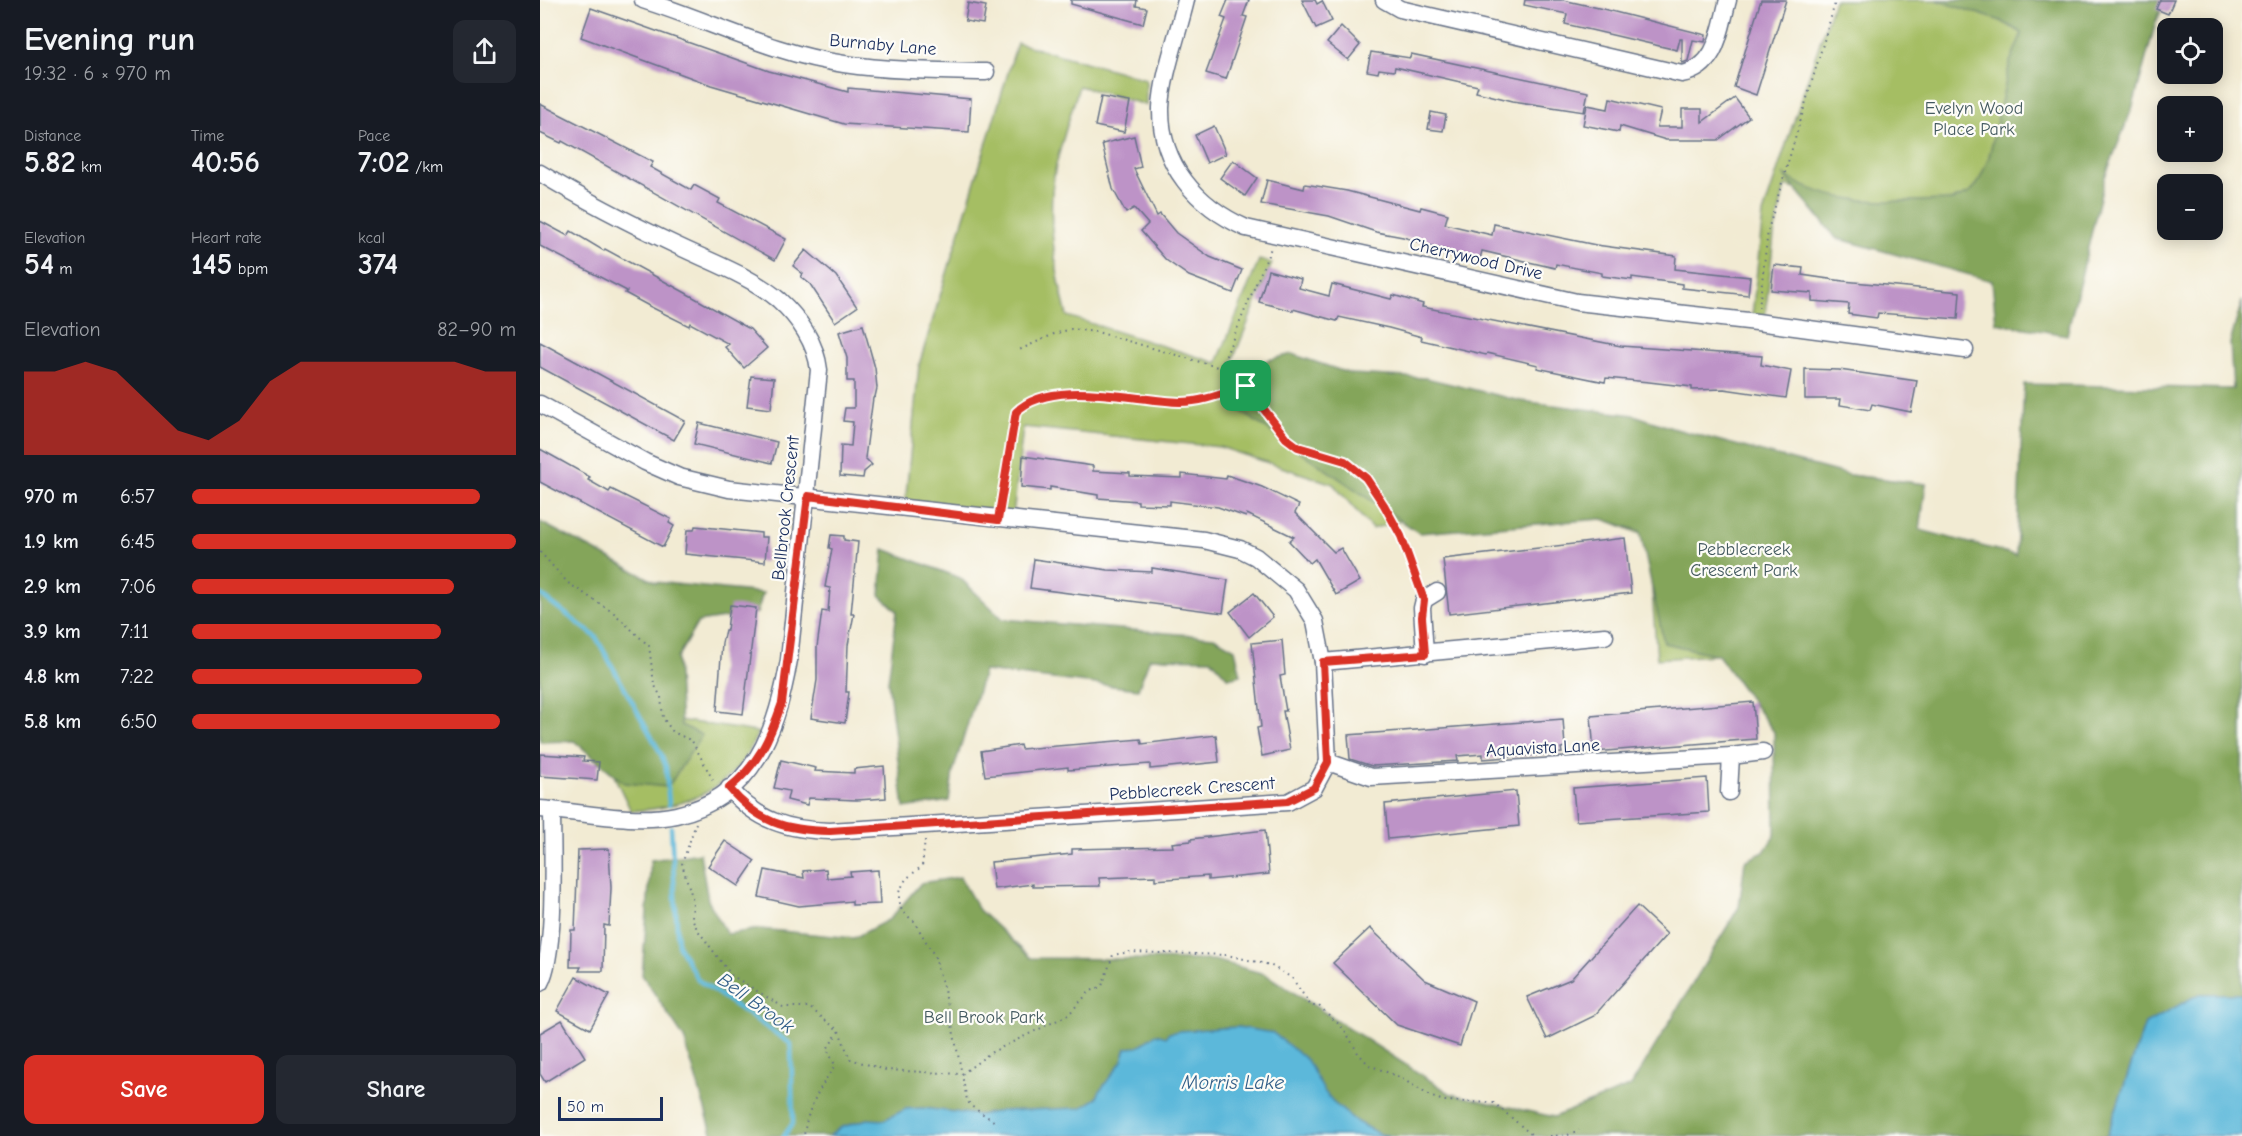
<!DOCTYPE html>
<meta charset="utf-8">
<style>
body{margin:0;font-family:"Comic Neue",sans-serif;background:#242831;color:#f1f3f6;height:100vh;display:flex;flex-direction:column;font-size:22px;white-space:nowrap}
*{box-sizing:border-box;margin:0}
p{font-size:20px;color:#9ea1a6}
.icon{flex:none;width:33px;height:33px;fill:none;stroke:currentColor;stroke-width:2;stroke-linecap:round;stroke-linejoin:round}
.map{position:relative;flex:1;overflow:hidden}
.details{display:flex;flex-direction:column;background:#171b24;width:540px}
.details>*{flex:none}
.tools{position:absolute;left:1617px;top:18px;display:grid;gap:12px}
.tools a{display:grid;place-items:center;width:66px;height:66px;border-radius:12px;background:#171b24;box-shadow:0 3px 15px #0003;font-size:30px}
.scale{position:absolute;left:18px;bottom:15px;width:105px;box-sizing:border-box;padding-left:6px;border:3px solid #1b2f5e;border-top:0;font-size:16px;line-height:21px;white-space:nowrap;color:#1b2f5e;-webkit-text-stroke:4px #fdfcf7;paint-order:stroke}
.pin{position:absolute;display:grid;place-items:center;width:51px;height:51px;color:#fff;margin:-26px;border-radius:12px;box-shadow:0 3px 9px #0006}
.round{display:grid;place-items:center;flex:none;width:63px;height:63px;border-radius:12px;background:#242831}
.headline{display:flex;align-items:center;justify-content:space-between;height:102px;padding:0 24px}
h1{font-size:33px;font-weight:800;line-height:45px}
.stats{display:grid;grid-template-columns:repeat(3,1fr);gap:9px;height:102px;padding:6px 24px}
.stats div{display:grid;align-content:center}
.stats b{font-size:30px;font-weight:800}
.stats small{font-size:16px;font-weight:400}
.stats p{font-size:16px}
.chart{height:168px;padding:12px 24px}
.chart p{display:flex;justify-content:space-between}
.chart svg{width:100%;height:108px;margin-top:6px;fill:#d93025;opacity:.7}
.action{display:flex;gap:12px;margin-top:auto;padding:12px 24px}
.action a{flex:1;height:69px;border-radius:12px;background:#d93025;color:#fff;font-size:24px;font-weight:800;line-height:69px;text-align:center}
.action a+a{background:#242831;color:#f1f3f6}
ul{padding:0 24px;list-style:none;font-size:20px}
li{display:grid;grid-template-columns:96px 72px 1fr;align-items:center;height:45px}
li i{height:15px;border-radius:8px;background:#d93025}
main{display:flex;flex:1;min-height:0}
.map>svg:first-child{display:block}
.green{fill:#a5be64;stroke:#607661;stroke-width:1.5}
.forest{fill:#84a55a;stroke:#506a5c;stroke-width:1.5}
.water{fill:#5cb8da;stroke:#3c749c;stroke-width:1.5}
.lines{fill:none;stroke-linecap:round;stroke-linejoin:round}
.stream{stroke:#5cb8da;stroke-width:4.5}
.building{fill:#bd93c7}
.minor-casing{stroke:#667187;stroke-width:19}
.path{stroke:#667187;stroke-width:2;stroke-dasharray:1.5 4.5;stroke-linecap:butt}
.minor{stroke:#fff;stroke-width:16}
.route-casing{stroke:#fff;stroke-width:12}
.route{stroke:#d93025;stroke-width:8}
.labels{text-anchor:middle;dominant-baseline:central;stroke-width:4.5;stroke-linejoin:round;paint-order:stroke}
.street-label{font-size:18px;fill:#1b2f5e;stroke:#fdfcf7}
.park-label{font-size:18px;fill:#445a60;stroke:#fdfcf7}
.water-label{font-size:20px;font-style:italic;fill:#325f89;stroke:#fdfcf7}
</style>
<main>
<section class="details">
<div class="headline"><div><h1>Evening run</h1><p>19:32 · 6 × 970 m</p></div><a class="round"><svg class="icon" aria-label="share" viewBox="0 0 24 24"><path d="M12 15V3M7 8l5-5 5 5M5 13v7h14v-7"/></svg></a></div>
<div class="stats">
<div><p>Distance</p><b>5.82<small> km</small></b></div>
<div><p>Time</p><b>40:56</b></div>
<div><p>Pace</p><b>7:02<small> /km</small></b></div>
</div>
<div class="stats">
<div><p>Elevation</p><b>54<small> m</small></b></div>
<div><p>Heart rate</p><b>145<small> bpm</small></b></div>
<div><p>kcal</p><b>374</b></div>
</div>
<div class="chart"><p><span>Elevation</span>82–90 m</p>
<svg viewBox="0 0 160 44" preserveAspectRatio="none"><path d="M0 44V10L10 10L20 6L30 10L40 22L50 34L60 38L70 30L80 14L90 6L100 6L110 6L120 6L130 6L140 6L150 10L160 10V44z"/></svg>
</div>
<ul>
<li><b>970 m</b>6:57<i style="width:89%"></i></li>
<li><b>1.9 km</b>6:45<i style="width:100%"></i></li>
<li><b>2.9 km</b>7:06<i style="width:81%"></i></li>
<li><b>3.9 km</b>7:11<i style="width:77%"></i></li>
<li><b>4.8 km</b>7:22<i style="width:71%"></i></li>
<li><b>5.8 km</b>6:50<i style="width:95%"></i></li>
</ul>
<div class="action"><a>Save</a><a>Share</a></div>
</section>
<div class="map">
<svg width="1702" height="1136" viewBox="0 0 1702 1136">
<rect width="100%" height="100%" fill="#fdfcf7"/>
<filter id="ink" filterUnits="userSpaceOnUse"><feTurbulence type="fractalNoise" baseFrequency=".0167" numOctaves="2"/><feDisplacementMap in="SourceGraphic" scale="12" xChannelSelector="R" yChannelSelector="G"/><feConvolveMatrix kernelMatrix="1 2 1 2 8 2 1 2 1" color-interpolation-filters="sRGB"/></filter>
<filter id="wash" filterUnits="userSpaceOnUse"><feTurbulence type="fractalNoise" baseFrequency=".008" numOctaves="4" result="noise"/><feDisplacementMap in="SourceGraphic" scale="24" xChannelSelector="R" yChannelSelector="G"/><feGaussianBlur stdDeviation="1.35" result="paint"/><feColorMatrix in="noise" values="0 0 0 0 0 0 0 0 0 0 0 0 0 0 0 0 0 1.4 0 .05"/><feComposite in="paint" operator="in"/></filter>
<g filter="url(#wash)">
<rect width="100%" height="100%" fill="#f2ebd3"/>
<g class="green">
<polygon points="1294,0 1627,0 1498,259 1245,186 1234,235 1225,318 1212,316 1223,214"/>
<path d="M477,43l129,36v26l-67,-19c-8,28 -18,56 -24,84 -9,48 0,100 12,146l150,47 42,-103 13,3 -42,104 32,10 587,98 77,9 -81,162 -188,13 -9,-122 -97,-40 -90,7 -89,25 -39,-45 -113,-37 -197,-20 -10,89 -108,-11 14,-140z"/>
<path d="M0,535l132,184 86,13c-22,57 -71,76 -127,79l-26,-54z"/>
</g>
<g class="forest">
<path d="M1396,0h226l-29,106 -28,71 -38,158 -71,-12 -4,-42 -156,-43 -53,-64c47,34 113,27 169,26l17,-7 9,-10 11,-26 21,-95 12,-29 -21,-12z"/>
<polygon points="1702,301 1702,994 1605,1024 1567,1136 825,1136 559,1115 292,1136 173,1136 144,1038 102,975 111,860 160,853 168,900 187,934 220,929 314,938 350,919 381,883 420,877 439,910 491,958 674,960 725,974 911,1094 1014,1117 1091,1086 1199,907 1205,861 1224,852 1235,835 1234,732 1178,655 1124,643 1100,531 1062,519 879,533 690,404 713,364 752,354 811,374 886,378 981,401 1094,415 1132,428 1309,475 1386,484 1380,530 1476,555 1484,384 1693,389 1690,343"/>
<polygon points="0,522 115,582 223,593 217,613 158,622 137,658 141,725 162,735 128,787 84,783 34,741 0,742"/>
<polygon points="344,549 420,578 463,619 674,637 695,649 701,675 688,678 671,659 610,658 598,689 444,671 413,772 409,801 364,808 348,682 357,611 340,595"/>
</g>
<g class="water">
<polygon points="1659,994 1702,994 1702,1136 1567,1136 1605,1024"/>
<polygon points="698,1027 733,1033 767,1060 784,1091 796,1105 817,1122 839,1134 852,1136 289,1136 300,1128 327,1119 344,1120 366,1109 382,1108 439,1115 461,1111 541,1108 557,1098 559,1092 582,1061 586,1048 598,1047 616,1034 626,1037 629,1033 639,1031"/>
</g>
<g class="lines">
<g class="stream">
<polyline points="0,594 56,637 120,752 126,767 129,805"/>
<polyline points="131,827 138,945 158,980 251,1044 253,1123 244,1136"/>
</g>
</g>
<g id="blocks">
<g class="building">
<polygon points="531,0 597,0 596,6 607,8 603,24 531,4"/>
<polygon points="688,0 709,0 703,16 707,17 686,79 666,73 686,19 681,17"/>
<polygon points="762,0 775,0 777,4 782,1 792,21 776,28"/>
<polygon points="985,0 1023,0 1063,9 1166,35 1165,42 1153,40 1148,61 1142,63 1142,39 1140,39 1137,50 1025,24 1027,14 984,5"/>
<polygon points="1221,0 1246,0 1216,95 1194,87"/>
<polygon points="1620,0 1634,0 1628,14 1616,9"/>
<polygon points="428,3 446,6 443,24 425,21"/>
<polygon points="51,8 229,71 308,92 308,88 431,99 429,132 304,124 171,85 41,37"/>
<polygon points="801,26 820,45 808,60 787,43"/>
<polygon points="831,52 870,58 871,54 1048,92 1044,112 973,101 936,92 938,86 855,67 854,71 839,69 838,73 827,71"/>
<polygon points="561,97 590,102 584,132 555,126"/>
<polygon points="1070,98 1121,110 1117,127 1142,127 1142,109 1162,109 1162,122 1195,98 1209,117 1178,140 1126,140 1080,126 1079,132 1043,125 1047,105 1068,109"/>
<polygon points="0,104 113,162 110,167 151,190 154,185 180,199 178,203 246,239 235,260 22,141 21,143 0,133"/>
<polygon points="891,112 906,115 903,131 888,129"/>
<polygon points="674,126 686,154 667,163 655,135"/>
<polygon points="594,136 601,167 594,169 617,216 620,214 636,233 670,257 702,270 693,293 649,276 626,260 601,231 608,224 594,208 586,213 573,189 562,144"/>
<polygon points="693,160 717,178 705,196 680,178"/>
<polygon points="727,180 764,189 765,184 807,191 880,210 881,207 908,214 905,224 952,235 954,224 1056,245 1136,256 1135,269 1210,277 1208,295 1142,288 1142,284 1092,277 1092,280 1062,276 1062,273 1016,264 1015,268 942,251 940,259 918,254 863,237 836,232 789,216 721,204"/>
<polygon points="0,221 28,236 31,231 64,251 65,249 144,292 210,329 227,348 204,368 185,347 189,344 150,323 149,326 109,306 85,293 87,291 0,246"/>
<polygon points="266,250 296,276 317,307 295,322 270,284 261,277 263,274 253,266"/>
<polygon points="1234,265 1263,268 1262,275 1303,281 1420,292 1418,319 1338,313 1337,318 1308,314 1309,304 1272,301 1272,293 1231,290"/>
<polygon points="728,270 761,279 759,288 789,296 792,284 851,299 853,295 883,304 882,307 1081,346 1222,356 1221,365 1251,371 1246,398 1184,389 1152,390 1152,387 1109,382 1066,378 1065,382 997,368 998,365 947,353 946,355 881,340 882,337 849,328 799,317 797,321 753,309 753,311 719,302"/>
<polygon points="323,325 335,368 337,388 335,397 333,398 325,458 332,465 324,472 323,478 300,476 301,445 311,446 313,422 303,421 305,408 314,408 314,381 307,381 307,358 299,332"/>
<polygon points="0,342 145,421 134,440 0,367"/>
<polygon points="1265,369 1299,370 1377,381 1371,412 1332,404 1330,410 1300,405 1301,399 1265,399"/>
<polygon points="211,376 234,378 231,409 207,406"/>
<polygon points="159,423 237,442 232,463 154,444"/>
<polygon points="0,449 50,477 48,480 69,492 71,489 131,519 129,523 134,526 123,547 0,482"/>
<polygon points="483,456 553,466 553,471 590,473 590,476 642,478 642,474 686,479 687,475 722,487 759,505 755,513 794,552 801,548 820,581 796,595 775,559 770,563 749,541 754,537 707,514 706,517 678,507 630,501 630,505 598,504 598,501 558,498 558,495 510,487 510,490 481,487"/>
<polygon points="155,526 221,533 221,537 227,537 225,562 145,554 147,530 154,530"/>
<polygon points="291,535 304,536 304,540 318,542 311,614 314,614 308,645 306,692 309,692 305,723 271,718 277,680 277,647 282,611 288,612 290,588 285,587 292,549 289,548"/>
<polygon points="1085,538 1091,593 909,614 903,559"/>
<polygon points="494,559 568,570 612,572 612,568 688,580 683,613 490,588"/>
<polygon points="714,593 733,617 709,637 690,612"/>
<polygon points="190,605 216,608 203,714 177,711 182,643 185,630 187,630"/>
<polygon points="742,640 745,675 740,676 746,711 743,711 750,750 722,756 717,728 721,727 712,643"/>
<polygon points="1213,702 1216,739 1054,752 1051,716"/>
<polygon points="1023,719 1025,747 1021,748 1022,753 943,759 943,754 917,756 918,761 832,766 810,759 808,735"/>
<polygon points="676,735 679,762 610,769 610,764 528,770 528,767 445,776 441,751 480,745 481,749 601,739 602,744"/>
<polygon points="0,754 44,757 43,761 59,762 57,780 0,776"/>
<polygon points="241,760 276,768 275,771 314,773 314,769 344,766 346,798 317,800 269,798 267,805 247,800 249,791 234,788"/>
<polygon points="1167,778 1169,812 1036,821 1033,788"/>
<polygon points="976,791 979,826 848,839 845,804"/>
<polygon points="725,830 729,874 668,880 668,876 615,880 615,876 559,878 560,886 493,887 493,884 454,889 451,862 532,854 532,849 633,847 632,843 651,841 651,839"/>
<polygon points="185,841 215,861 198,886 168,866"/>
<polygon points="69,849 71,888 69,926 64,925 63,971 39,971 41,967 30,967 31,930 35,930 38,850"/>
<polygon points="286,869 287,878 311,876 310,872 338,870 340,904 312,905 312,901 259,906 219,897 225,870 264,878 263,871"/>
<polygon points="1097,906 1127,934 1054,1016 1007,1039 987,997 1031,979"/>
<polygon points="830,928 885,980 934,1001 920,1046 857,1025 793,963"/>
<polygon points="36,977 69,995 50,1029 17,1011"/>
<polygon points="22,1020 45,1057 5,1082 0,1074 0,1033"/>
</g>
</g>
</g>
<g filter="url(#ink)">
<use href="#blocks" fill-opacity="0" stroke="#667187" stroke-width="1.5"/>
<g class="lines">
<g class="minor-casing">
<g id="minor">
<path d="M103,0c67,21 131,54 201,64 47,7 95,7 142,8"/>
<path d="M646,0c-7,31 -24,77 -25,108 -1,57 36,98 85,120l331,74 180,20 208,28"/>
<path d="M844,0l16,9 282,65c36,-7 38,-45 46,-74"/>
<path d="M0,173c46,28 93,52 142,75 32,15 70,29 97,52 20,18 37,43 40,70l-30,290c-12,70 -34,137 -113,155 -39,9 -95,-3 -136,-6"/>
<path d="M0,404l105,58 34,15 50,12 475,51 36,9 16,8 40,33 19,31 8,41 5,100 -14,26 -26,14 -458,29c-42,-1 -73,-10 -101,-43"/>
<polyline points="885,654 882,608 884,600 897,592"/>
<polyline points="783,662 1065,636"/>
<polyline points="788,762 831,777 1191,756 1223,752"/>
<polyline points="1189,792 1191,756"/>
<path d="M0,983c17,-31 12,-134 12,-173"/>
</g>
</g>
<g class="path">
<polyline points="1219,308 1228,230 1296,0"/>
<polyline points="681,367 731,248"/>
<path d="M706,386c15,19 32,53 55,62 14,5 31,6 44,13 39,20 60,85 74,124"/>
<path d="M461,502l15,-90c39,-39 135,-4 187,-12 22,-4 43,-17 65,-21l-10,-11h-37l-124,-36 -26,-3 -17,5 -37,17"/>
<polyline points="0,552 28,583 74,613 109,646 114,684 121,697 123,718 133,732 152,741 174,782"/>
<path d="M156,823l-14,41 11,36 -1,18 5,11 34,46 52,32h26l30,24 -12,18 8,16c-15,23 -28,43 -31,71"/>
<polyline points="385,840 382,866 366,879 359,892 359,899 362,912 374,921 395,957 409,1009 427,1100 431,1106 455,1122"/>
<polyline points="299,1031 310,1059 346,1070 422,1074 450,1053 528,1015 549,992 562,986 573,955 590,952 687,955 730,965 752,978 771,1006 779,1006 804,1029 818,1053 829,1065 859,1077 892,1097 904,1101 954,1103 993,1136"/>
<polyline points="1010,1136 1028,1135 1039,1130"/>
</g>
<use href="#minor" class="minor"/>
</g>
</g>
<g class="lines" filter="url(#ink)">
<g class="route-casing">
<path id="route" d="M706,386l40,52 12,9 47,14 21,17 18,27 17,31 23,64 -2,17 3,37 -102,8 5,100 -14,26 -26,13 -458,30c-45,-1 -71,-8 -101,-43 29,-23 41,-50 53,-85l26,-207 190,24 18,-108c35,-35 118,-11 164,-10 23,0 44,-9 66,-16z"/>
</g>
<use href="#route" class="route"/>
</g>
<g class="labels">
<g class="street-label">
<text transform="translate(343 45) rotate(5)">Burnaby Lane</text>
<text transform="translate(936 259) rotate(13)">Cherrywood Drive</text>
<text transform="translate(246 508) rotate(-84)">Bellbrook Crescent</text>
<text transform="translate(1003 748) rotate(-3)">Aquavista Lane</text>
<text transform="translate(652 789) rotate(-4)">Pebblecreek Crescent</text>
</g>
<g class="park-label">
<text x="1434" y="108">Evelyn Wood<tspan x="1434" dy="21">Place Park</tspan></text>
<text x="1204" y="549">Pebblecreek<tspan x="1204" dy="21">Crescent Park</tspan></text>
<text x="444" y="1017">Bell Brook Park</text>
</g>
<g class="water-label">
<text transform="translate(216 1003) rotate(36)">Bell Brook</text>
<text x="693" y="1082">Morris Lake</text>
</g>
</g>
</svg>
<div class="tools">
<a><svg class="icon" aria-label="locate" viewBox="0 0 24 24"><circle cx="12" cy="12" r="6"/><path d="M12 2v4M12 18v4M2 12h4M18 12h4"/></svg></a>
<a>+</a>
<a>−</a>
</div>
<div class="scale">50 m</div>
<div class="pin" style="left:706px;top:386px;background:#1e9e55"><svg class="icon" aria-label="arrive" viewBox="0 0 24 24"><path d="M6 21V4h12l-3 4 3 4H6"/></svg></div>
</div>
</main>
